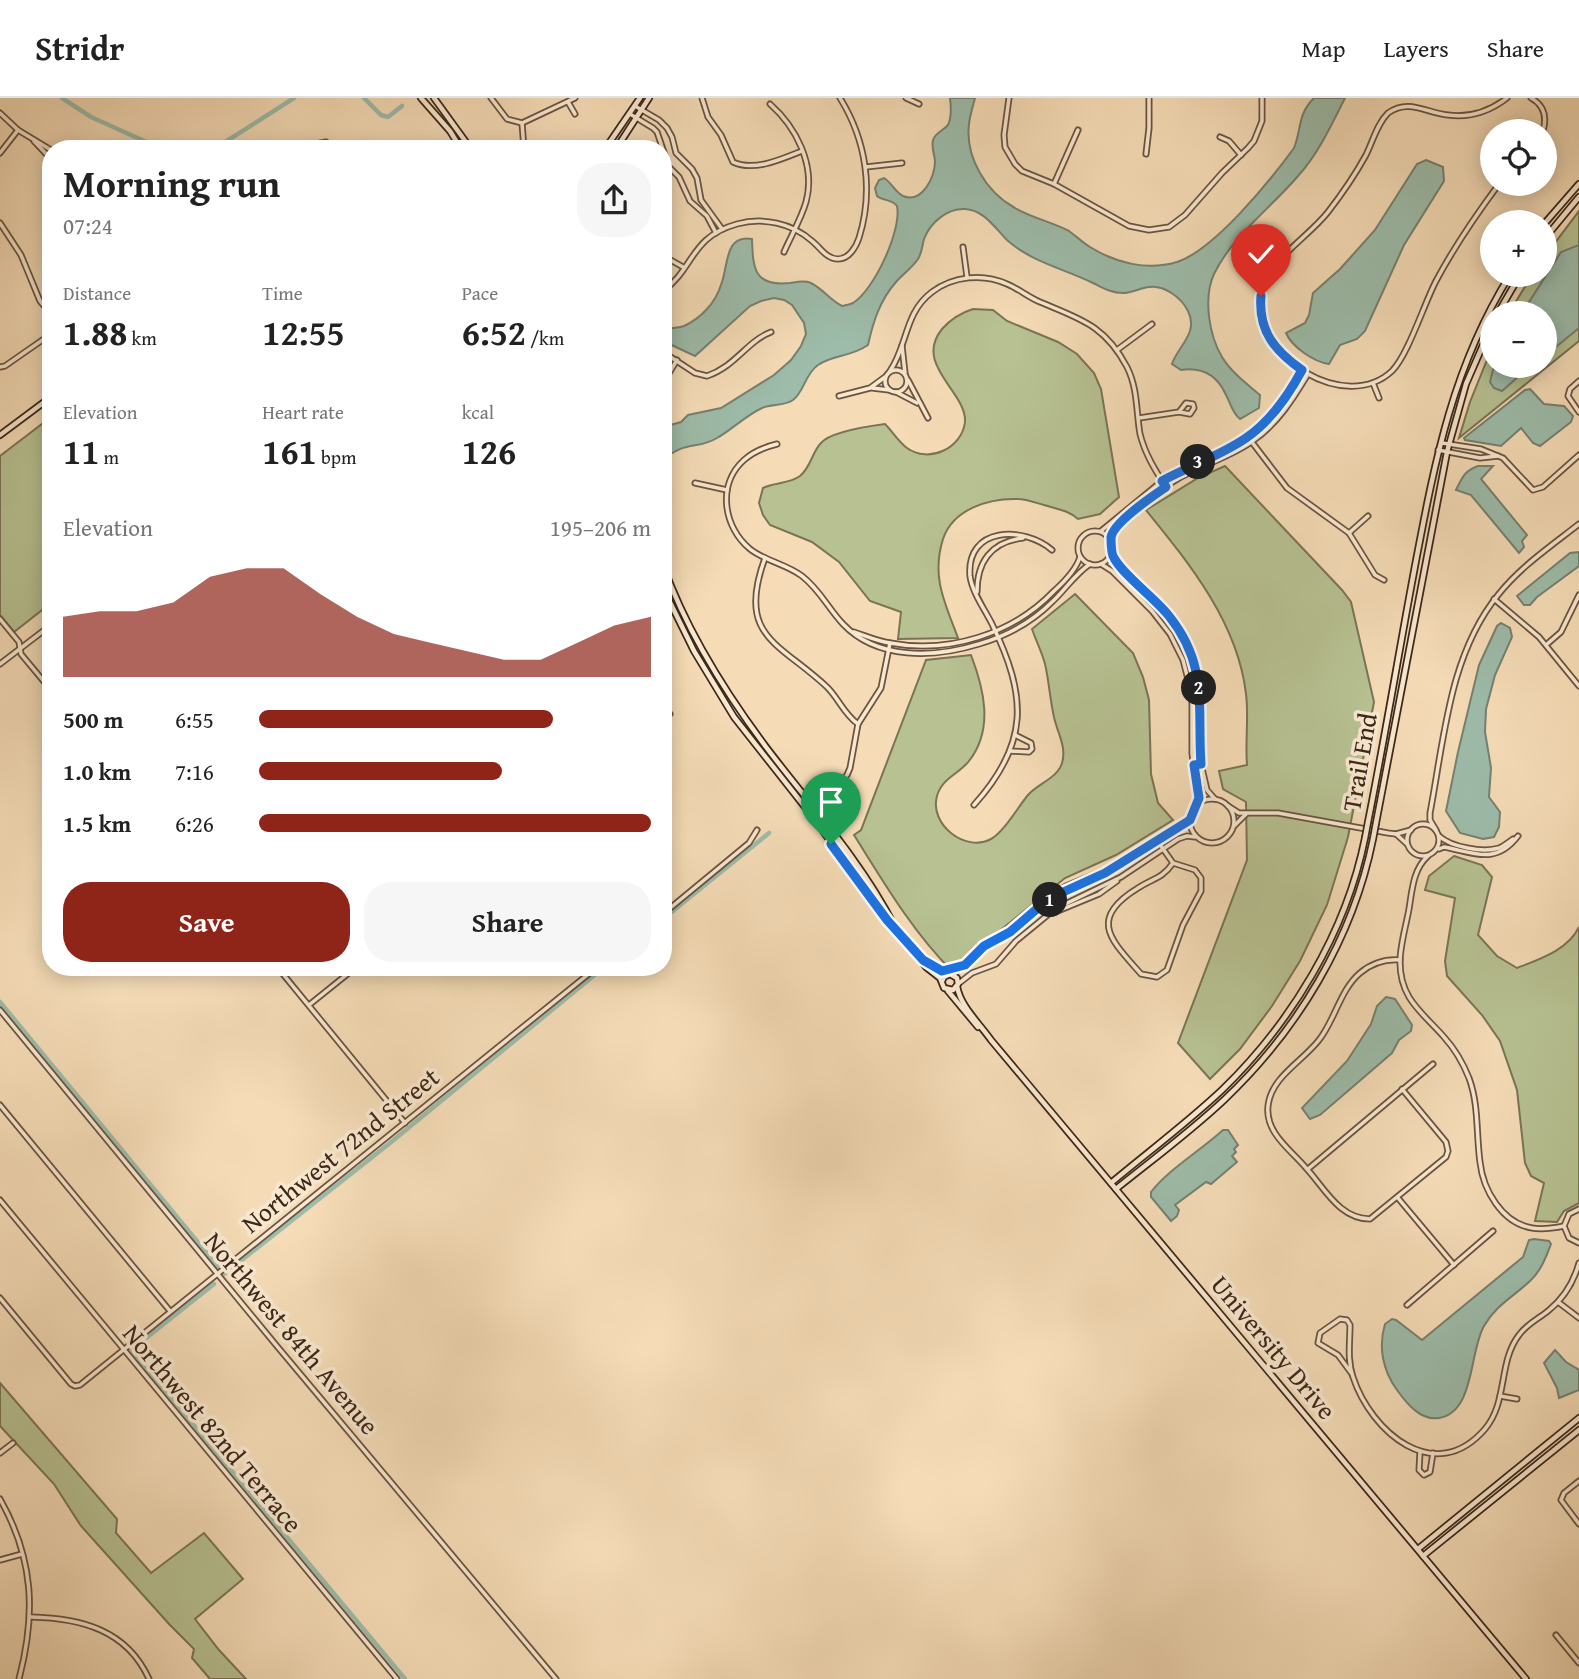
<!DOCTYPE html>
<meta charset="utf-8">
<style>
body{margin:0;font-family:"Gentium Book Plus",serif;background:#f6f6f6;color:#222;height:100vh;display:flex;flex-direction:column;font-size:26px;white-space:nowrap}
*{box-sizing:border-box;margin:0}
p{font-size:23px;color:#767676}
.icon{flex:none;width:38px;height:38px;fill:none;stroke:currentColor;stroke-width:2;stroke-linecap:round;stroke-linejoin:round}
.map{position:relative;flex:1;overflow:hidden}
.side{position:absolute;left:42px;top:42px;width:630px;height:836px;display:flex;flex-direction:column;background:#fff;border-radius:28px;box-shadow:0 4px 18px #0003}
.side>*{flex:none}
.buttons{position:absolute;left:1480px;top:21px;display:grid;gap:14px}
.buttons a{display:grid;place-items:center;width:77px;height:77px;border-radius:50%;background:#fff;box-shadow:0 4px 18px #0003;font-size:35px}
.pin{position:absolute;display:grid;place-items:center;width:60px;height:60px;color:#fff;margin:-72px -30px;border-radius:50% 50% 50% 0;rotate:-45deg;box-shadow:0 0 7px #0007}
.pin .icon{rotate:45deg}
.km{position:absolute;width:35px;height:35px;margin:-18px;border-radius:50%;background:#222;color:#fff;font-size:19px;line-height:35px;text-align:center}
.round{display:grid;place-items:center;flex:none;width:74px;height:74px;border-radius:28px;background:#f6f6f6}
.headline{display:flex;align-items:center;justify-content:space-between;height:119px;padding:0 21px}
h1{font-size:38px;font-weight:600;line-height:52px}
.stats{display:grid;grid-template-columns:repeat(3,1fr);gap:10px;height:119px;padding:7px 21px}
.stats div{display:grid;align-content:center}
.stats b{font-size:35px;font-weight:600}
.stats small{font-size:19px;font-weight:400}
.stats p{font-size:19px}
.chart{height:196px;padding:14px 21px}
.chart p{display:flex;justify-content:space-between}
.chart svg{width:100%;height:126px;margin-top:7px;fill:#8f2418;opacity:.7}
.primary-button{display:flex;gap:14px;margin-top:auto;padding:14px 21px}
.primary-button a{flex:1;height:80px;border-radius:28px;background:#8f2418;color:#fff;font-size:28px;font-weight:600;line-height:80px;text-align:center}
.primary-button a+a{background:#f6f6f6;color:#222}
ul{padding:0 21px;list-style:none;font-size:23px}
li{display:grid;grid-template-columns:112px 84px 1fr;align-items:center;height:52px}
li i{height:18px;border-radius:9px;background:#8f2418}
header{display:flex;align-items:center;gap:42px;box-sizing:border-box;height:98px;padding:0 35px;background:#fff;border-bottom:2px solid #e0e0e0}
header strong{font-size:33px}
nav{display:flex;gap:38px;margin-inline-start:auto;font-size:24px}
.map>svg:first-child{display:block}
.green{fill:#b7c192;stroke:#7a7455;stroke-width:2}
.water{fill:#9dbcaa;stroke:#778070;stroke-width:2}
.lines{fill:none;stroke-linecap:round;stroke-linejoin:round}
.canal{stroke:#9dbcaa;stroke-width:4.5}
.street-casing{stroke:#6b5440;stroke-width:7}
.secondary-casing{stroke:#3d2718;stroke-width:8}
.street{stroke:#f8e8d0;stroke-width:3.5}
.secondary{stroke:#f8e8d0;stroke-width:4.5}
.secondary-bridge-casing{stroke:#3d2718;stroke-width:8;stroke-linecap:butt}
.secondary-bridge{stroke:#f8e8d0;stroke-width:4.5}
.route-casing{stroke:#fff;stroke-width:14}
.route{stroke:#1a73e8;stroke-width:9}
.labels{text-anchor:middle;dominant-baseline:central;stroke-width:7;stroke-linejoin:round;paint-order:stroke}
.street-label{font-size:26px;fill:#3d2718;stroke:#f8e8d0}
</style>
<header>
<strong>Stridr</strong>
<nav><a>Map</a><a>Layers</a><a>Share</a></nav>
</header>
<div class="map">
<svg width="1579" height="1581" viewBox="0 0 1579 1581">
<rect width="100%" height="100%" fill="#f5dcb7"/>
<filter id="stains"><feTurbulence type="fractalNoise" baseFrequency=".00286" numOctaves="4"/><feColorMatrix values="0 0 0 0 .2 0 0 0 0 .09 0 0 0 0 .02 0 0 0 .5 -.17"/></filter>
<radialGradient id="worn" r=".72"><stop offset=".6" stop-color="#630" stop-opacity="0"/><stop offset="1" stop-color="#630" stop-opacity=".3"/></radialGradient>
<g class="green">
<polygon points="1579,113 1579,243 1459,340 1470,304 1493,247 1493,268 1545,268 1545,215 1509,215 1532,177 1545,177 1545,158"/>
<path d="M973,211l20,1 14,11 51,21 19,12 17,19 7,16 18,108 -19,17 -22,5c-10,-9 -21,-10 -34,-14 -8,-2 -17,-6 -26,-6 -29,-1 -65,10 -75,40 -12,38 2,64 15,99l-60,1 3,-27 -31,-11 -31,-39 -27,-20 -42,-17 -7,-10 -4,-12 4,-15c12,-6 26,-4 37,-12 11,-9 12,-24 21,-33 9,-11 49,-17 64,-19 7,7 14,18 22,24 22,16 55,0 58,-26 2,-30 -52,-57 -23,-93 9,-10 18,-16 31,-20z"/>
<polygon points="51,319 51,505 14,534 0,517 0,358"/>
<path d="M1225,368l117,124 9,12 23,100 -26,135 -21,68 -27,56 -28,45 -32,43 -30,30 -32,-36 69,-183 -1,-58 -23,-13 -4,-18 28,-6c-2,-24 2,-48 -1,-71 -8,-71 -57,-131 -100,-184l52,-32z"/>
<path d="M1075,496l58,59 10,24 6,23 2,74 7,29 15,17 -57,35 -51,23 -114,92c-39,-39 -68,-89 -97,-135l7,-5 65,-170 45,-5c13,34 23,74 -2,106 -10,13 -27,17 -32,35 -8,28 28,57 54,43 12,-6 27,-32 37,-44 9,-11 30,-17 34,-32 5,-16 -5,-31 -8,-46 -4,-17 -5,-36 -9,-53 -3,-12 -9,-23 -13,-35z"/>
<path d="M1454,758l28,9 10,12 -14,58 19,21 20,12c23,-9 51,-18 62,-41v276l-15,8 -7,11 -22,-1 9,-38 -13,-7 -6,-13 -8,-73 -17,-49 -18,-26 -35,-39 -2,-15 10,-63 -30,-8 4,-14z"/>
<polygon points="0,1285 117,1421 116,1435 151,1475 204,1435 243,1481 195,1521 219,1552 246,1581 210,1581 192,1560 194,1551 169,1526 81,1428 54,1386 0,1328"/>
</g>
<g class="water">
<path d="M950,0h25c-2,8 -5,17 -6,26 -4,33 17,68 46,84 17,10 37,14 54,23 7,5 14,12 21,16 26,16 57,24 87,15 37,-12 93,-81 117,-114 8,-20 3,-33 20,-50h31c-13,26 -27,56 -47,78 -27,32 -65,59 -84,98 -11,24 -5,61 8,83 9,15 25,27 38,38l-1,13 -19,11c-8,-6 -9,-15 -14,-24 -9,-20 -25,-28 -45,-25l-9,-6c6,-18 27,-31 16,-53 -7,-14 -24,-26 -39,-24 -9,1 -17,6 -26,6 -12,0 -20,-5 -30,-10 -28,-14 -62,-21 -86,-43 -12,-12 -23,-30 -42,-31 -18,-1 -35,14 -41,30 -2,7 -2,14 -6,20 -6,9 -15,15 -22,23 -16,18 -23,40 -28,63 -17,12 -36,10 -50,20 -13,9 -14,27 -25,35 -8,6 -21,4 -31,8 -17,8 -29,21 -45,30 -20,12 -31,2 -54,22v-33l18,-5 7,-7 33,-7 53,-33 17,-15 10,-14 5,-12 -2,-11 -12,-18 -8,-5 -10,-2 -13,3 -11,5 -55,50 -32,-15v-9c7,-6 13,-3 21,-6 7,-3 17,-10 22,-16 8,-8 13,-18 16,-28 6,-17 3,-48 30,-43 1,28 1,48 38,44 7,-1 14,-3 21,0 12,6 19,17 31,23 4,-1 7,-1 11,-3 21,-13 49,-73 44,-97 -5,-7 -14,-5 -20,-10l-2,-8 4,-8 5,-2c8,5 11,14 19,18 19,8 32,-19 32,-34 0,-7 -4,-14 -2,-22 3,-8 10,-9 15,-15 4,-8 3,-19 2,-27z"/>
<path d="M1426,62l17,7 1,14 -40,64 -39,86 -8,8 -17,6 -11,19c-15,-2 -37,-17 -43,-31l19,-10 4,-8 4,-22 27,-24 35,-39 42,-66z"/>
<polygon points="1579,147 1579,230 1545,258 1545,215 1522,215 1561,154"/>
<polygon points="1494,268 1530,268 1502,293 1494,290 1490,284"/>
<polygon points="1530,291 1544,306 1564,308 1573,318 1571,324 1540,348 1533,345 1521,330 1501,348 1465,342 1464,340 1525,292"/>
<path d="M1478,368h15l-12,13 46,56 -5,6 2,6 -5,6 -48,-58 -15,-5c6,-12 8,-19 22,-24z"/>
<polygon points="1579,454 1579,468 1537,499 1530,507 1524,507 1517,498 1570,455"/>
<polygon points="1501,525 1510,530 1512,539 1495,577 1486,611 1485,634 1491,670 1489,699 1500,714 1499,729 1494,739 1483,741 1460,735 1446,713 1458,654 1479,567 1497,528"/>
<polygon points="1386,899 1395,901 1412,927 1411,933 1399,942 1392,955 1320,1017 1310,1021 1302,1010 1347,963 1371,926 1377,908"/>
<path d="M1223,1032h5l10,15 -4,4 2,3 -4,4 5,6 -26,22 -5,-2 -31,23 4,5 -2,6 -6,5 -20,-24v-5c18,-23 49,-41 72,-62z"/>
<path d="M1534,1141l15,2 2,3c-5,13 -10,27 -21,37 -17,16 -34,24 -46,45 -15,26 -9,86 -45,92 -18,3 -32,-14 -42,-28 -14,-19 -19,-43 -12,-66l7,-5 4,1 26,20 101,-83 6,-17z"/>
<polygon points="1555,1252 1566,1264 1579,1272 1579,1292 1559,1300 1557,1290 1544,1265"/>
</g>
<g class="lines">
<g class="canal">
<polyline points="62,0 91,19 162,51"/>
<polyline points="364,0 381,17 388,19 402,8"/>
<polyline points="208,51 219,48 294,0"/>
<polyline points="663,821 769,735"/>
<polyline points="0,904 219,1170"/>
<polyline points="224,1176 390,1045 603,870"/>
<polyline points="214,1186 131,1252 405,1581"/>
</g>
<g class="street-casing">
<g id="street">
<polyline points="491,0 507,21 522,25"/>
<path d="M702,0l6,19 13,18 12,27c21,10 49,-3 69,-11"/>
<polyline points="906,0 919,6"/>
<polyline points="1009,0 1004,37 1005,49 1015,66 1022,73 1054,86 1129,128 1149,132 1169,129 1185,117 1222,75 1248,50 1254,43 1262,23 1262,0"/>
<path d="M1531,0c13,7 16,19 12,33"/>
<polyline points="568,4 575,16"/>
<path d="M770,6c26,23 46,61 36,98 -5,17 -15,34 -22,50"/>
<polyline points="635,8 659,22 667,30 672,39 676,55 692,71 697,80 701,102 722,131"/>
<polyline points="0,15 18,32 51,52"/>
<polyline points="630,16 653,30 657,34 669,69 679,79 690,103 707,118 716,135"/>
<polyline points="522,25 575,0"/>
<polyline points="522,25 524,51"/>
<polyline points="1220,39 1229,43 1241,57"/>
<polyline points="34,43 51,61"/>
<polyline points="307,51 315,46 326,44"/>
<polyline points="0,55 18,32"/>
<polyline points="1146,56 1149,30 1149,0"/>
<polyline points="866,69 902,65"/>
<polyline points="1054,86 1078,32"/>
<path d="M1499,86c-23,31 -45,63 -63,97 -12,23 -28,74 -44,90 -46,43 -138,-13 -131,-73 5,-38 45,-58 67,-86 14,-18 27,-37 38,-57 7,-14 11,-31 22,-42 21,-15 38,0 60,2 22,3 42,-4 59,-17"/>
<polyline points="0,125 21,157 40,203 51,216"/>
<polyline points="963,149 967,179"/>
<polyline points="667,160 683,169"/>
<path d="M663,193c31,-22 27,-54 74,-67 26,-7 55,-1 75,17 8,6 14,18 26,18 11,0 18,-12 21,-21 15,-48 7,-98 -19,-140"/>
<polyline points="902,248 905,275"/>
<polyline points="1117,252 1152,226"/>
<path d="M663,254l32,21 12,3c29,-10 39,-34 64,-44"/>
<polyline points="0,269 5,268 51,236"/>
<circle cx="896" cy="283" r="11"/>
<path d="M890,273c18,-26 14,-58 42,-79 21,-16 51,-19 75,-8 12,5 21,13 33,18 40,17 65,23 87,65 11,22 9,44 13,67 5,20 15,36 26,53"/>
<polyline points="908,282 928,320"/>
<polyline points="1579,283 1570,291 1568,298 1579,314"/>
<polyline points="663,285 677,262"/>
<polyline points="1373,285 1379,300"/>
<polyline points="872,290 889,292"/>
<polyline points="896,294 917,305"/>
<polyline points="839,298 870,290 885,279"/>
<polyline points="1139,320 1179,314 1190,316 1194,310 1193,306 1186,305 1179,314"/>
<polyline points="1248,339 1287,390 1349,435 1375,477 1384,482"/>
<polyline points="1442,345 1481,351 1503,360 1533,392 1543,389 1579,357"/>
<path d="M777,346c-12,3 -23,7 -33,16 -27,24 -21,67 6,89 15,12 36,15 52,27 18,14 26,32 41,48 34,36 91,34 136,20 27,-8 53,-22 73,-42 13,-12 23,-28 38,-38"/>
<polyline points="1438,352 1480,360 1498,358"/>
<polyline points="695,385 727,392"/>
<circle cx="1095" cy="450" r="17"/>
<polyline points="1101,433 1162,383 1248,339 1277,311 1302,272"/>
<polyline points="1349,435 1368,418"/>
<path d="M1111,441c2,-10 11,-17 19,-24 20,-19 42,-35 67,-46 19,-9 40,-16 57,-29 24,-17 39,-41 54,-66"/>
<polyline points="1112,456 1170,519 1191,558 1200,595 1201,666 1207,692 1215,701"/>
<path d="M765,460c-29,79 14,84 62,129 12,12 17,27 31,37"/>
<polyline points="1101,466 1112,473 1152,513 1170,536 1183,562 1192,597 1192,655 1198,706"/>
<path d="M977,494c0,-30 14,-50 46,-54"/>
<polyline points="1494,501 1539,539 1579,588"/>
<polyline points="0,521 19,544 21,556 51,592"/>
<path d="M854,534c12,4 23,9 36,11 59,11 123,-9 164,-52 10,-9 22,-21 26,-34"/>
<polyline points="1546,547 1561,534 1579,497"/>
<polyline points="0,566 51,527"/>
<polyline points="663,623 670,616"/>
<polyline points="1010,653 1029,654 1032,651 1031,645 1015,637"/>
<polyline points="838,687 847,677 850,670 858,626 881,590 890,545"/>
<circle cx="1212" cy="723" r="22"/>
<path d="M974,707c56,-62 53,-109 18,-181 -7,-14 -20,-32 -22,-48 -4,-50 54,-50 82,-26"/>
<polyline points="1228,708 1239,715 1278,715 1388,735 1396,736 1411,732"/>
<circle cx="1423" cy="742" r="16"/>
<polyline points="1234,728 1246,716"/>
<path d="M1436,732l-6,-10v-7c14,-73 19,-158 68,-218 22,-28 53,-49 81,-71"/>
<polyline points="1396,736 1407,746"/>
<path d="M1439,738c12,11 44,17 60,12 5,-2 10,-6 14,-9"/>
<path d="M1156,741l17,24c-11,16 -20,15 -35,25 -51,31 -27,52 3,86l16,3 10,-7 16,-45 18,-34v-13l-6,-8 -22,-7"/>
<path d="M1439,751l5,-2c31,6 52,18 74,-11"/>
<path d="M1428,758c-15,13 -16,35 -19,53 -3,17 -9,36 -9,53 0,37 22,50 44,75 10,11 19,26 25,41 10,27 7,55 11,84 3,28 22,61 52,66 11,2 22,0 32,-2"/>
<polyline points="1044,806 1112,771"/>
<polyline points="1053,815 1099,796 1117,783"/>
<polyline points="663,816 749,745 757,732"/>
<path d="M1400,862c-15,-1 -28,3 -40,13 -20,17 -25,47 -41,67 -17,22 -48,37 -51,66 -3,27 23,44 38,62 18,19 33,51 64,51l76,-62 2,-6 -2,-9 -44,-53"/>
<polyline points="278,870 405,1025"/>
<polyline points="953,877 984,848 1010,834 1045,802 1066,788 1119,766 1190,722"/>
<polyline points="958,886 972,875 996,866 1016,843 1055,811 1121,779 1178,741 1187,738 1195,739"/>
<polyline points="309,907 355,870"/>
<polyline points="0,912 276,1247 556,1581"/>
<polyline points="0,1007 170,1213"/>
<polyline points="1308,1071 1433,966"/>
<polyline points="1398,1100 1454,1167"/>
<polyline points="0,1102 397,1581"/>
<polyline points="1579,1111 1569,1116 1564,1128 1569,1140 1579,1145"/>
<polyline points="0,1200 71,1286 75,1288 80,1287 596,870"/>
<polyline points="1558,1204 1579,1220"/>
<polyline points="1407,1207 1493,1133"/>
<path d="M1352,1276l-14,-19 -20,-12 2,-10 20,-14 7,1 3,5c0,17 -3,35 3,52 18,55 82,110 132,52 23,-27 13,-67 34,-94 8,-11 19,-16 29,-24 15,-12 26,-30 31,-48"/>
<polyline points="1500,1298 1517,1301"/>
<polyline points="1420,1354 1419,1372 1424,1377 1430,1374 1433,1355"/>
<polyline points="0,1355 13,1345"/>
<polyline points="1579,1383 1564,1395 1561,1402 1579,1426"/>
<path d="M0,1401c34,60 36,115 19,180"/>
<polyline points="0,1462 22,1456"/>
<path d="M31,1519c50,1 96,13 118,62"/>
<polyline points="1556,1537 1579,1565"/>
</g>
</g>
<g class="secondary-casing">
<g id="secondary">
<polyline points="421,0 450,33 461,51"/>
<polyline points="434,0 471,51"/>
<polyline points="605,51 640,0"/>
<polyline points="616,51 649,0"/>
<polyline points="1545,125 1579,86"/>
<polyline points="1545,140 1579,99"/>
<polyline points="1498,215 1520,177"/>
<polyline points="0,337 51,299"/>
<path d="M663,467c23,65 62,127 103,182 44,58 94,112 128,178"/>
<polyline points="663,490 694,553 734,619 816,723 870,800 926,869 940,880 944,890 953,892 958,886 957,880 950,876 944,879 942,883"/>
<path d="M1368,724c17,-85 31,-171 47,-256 20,-105 37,-198 95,-291"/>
<polyline points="1376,725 1447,354 1466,286 1493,224"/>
<polyline points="926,865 950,876"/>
<polyline points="946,873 965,867"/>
<path d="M957,888c3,20 23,38 34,54l535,639"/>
<polyline points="948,893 978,929"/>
<path d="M1111,1085c37,-31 76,-60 111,-93 69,-67 124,-157 143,-252"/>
<path d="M1116,1091c36,-29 74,-57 108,-89 73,-69 129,-161 149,-261"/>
<polyline points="1418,1451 1579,1320"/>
<polyline points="1423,1458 1579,1332"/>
</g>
</g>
<use href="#street" class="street"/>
<use href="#secondary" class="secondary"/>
<g class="secondary-bridge-casing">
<g id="secondary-bridge">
<polyline points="1365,740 1368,724"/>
<polyline points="1373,741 1376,725"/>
</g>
</g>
<use href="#secondary-bridge" class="secondary-bridge"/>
</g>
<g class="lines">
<g class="route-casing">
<path id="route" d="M831,746l56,76 36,40 19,11 23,-6 19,-19 26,-14 29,-25 22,-14 44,-20 85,-53 9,-22 -5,-33 7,-1c-4,-57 8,-98 -32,-148 -14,-18 -45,-40 -55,-58 -3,-4 -3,-16 -3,-21 3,-15 42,-41 55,-50l-4,-6c27,-15 58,-25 84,-43 25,-17 42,-42 56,-68 -27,-19 -44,-39 -41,-74"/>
</g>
<use href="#route" class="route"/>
</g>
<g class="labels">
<g class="street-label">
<text transform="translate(1359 664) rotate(-80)">Trail End</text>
<text transform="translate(340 1052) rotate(-39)">Northwest 72nd Street</text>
<text transform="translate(292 1235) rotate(50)">Northwest 84th Avenue</text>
<text transform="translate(1274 1249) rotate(50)">University Drive</text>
<text transform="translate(213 1330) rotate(50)">Northwest 82nd Terrace</text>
</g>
</g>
<rect width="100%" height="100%" filter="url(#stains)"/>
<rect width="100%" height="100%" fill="url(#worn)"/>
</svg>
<div class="buttons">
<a><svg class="icon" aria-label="locate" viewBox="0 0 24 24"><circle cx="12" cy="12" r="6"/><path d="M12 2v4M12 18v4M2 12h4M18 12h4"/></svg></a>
<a>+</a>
<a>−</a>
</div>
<div class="pin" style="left:831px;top:746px;background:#1e9e55"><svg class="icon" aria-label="arrive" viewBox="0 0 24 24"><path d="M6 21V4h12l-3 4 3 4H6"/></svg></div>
<div class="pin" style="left:1261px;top:198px;background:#d93025"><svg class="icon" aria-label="check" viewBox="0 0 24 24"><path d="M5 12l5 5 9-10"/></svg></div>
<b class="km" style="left:1050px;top:802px">1</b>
<b class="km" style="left:1199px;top:590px">2</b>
<b class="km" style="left:1198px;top:364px">3</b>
<section class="side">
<div class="headline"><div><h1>Morning run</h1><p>07:24</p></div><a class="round"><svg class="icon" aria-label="share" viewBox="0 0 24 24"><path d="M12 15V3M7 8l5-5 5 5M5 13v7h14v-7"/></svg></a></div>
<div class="stats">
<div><p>Distance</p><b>1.88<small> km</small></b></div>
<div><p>Time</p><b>12:55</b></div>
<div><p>Pace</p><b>6:52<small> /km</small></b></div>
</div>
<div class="stats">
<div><p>Elevation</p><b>11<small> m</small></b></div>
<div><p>Heart rate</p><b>161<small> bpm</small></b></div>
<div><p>kcal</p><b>126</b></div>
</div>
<div class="chart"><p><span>Elevation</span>195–206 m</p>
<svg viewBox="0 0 160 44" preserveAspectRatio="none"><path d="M0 44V23L10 21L20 21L30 18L40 9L50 6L60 6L70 15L80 23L90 29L100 32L110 35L120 38L130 38L140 32L150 26L160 23V44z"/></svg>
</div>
<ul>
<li><b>500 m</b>6:55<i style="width:75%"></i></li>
<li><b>1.0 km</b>7:16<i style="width:62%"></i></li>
<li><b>1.5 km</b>6:26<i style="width:100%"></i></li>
</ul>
<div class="primary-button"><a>Save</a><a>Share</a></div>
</section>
</div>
